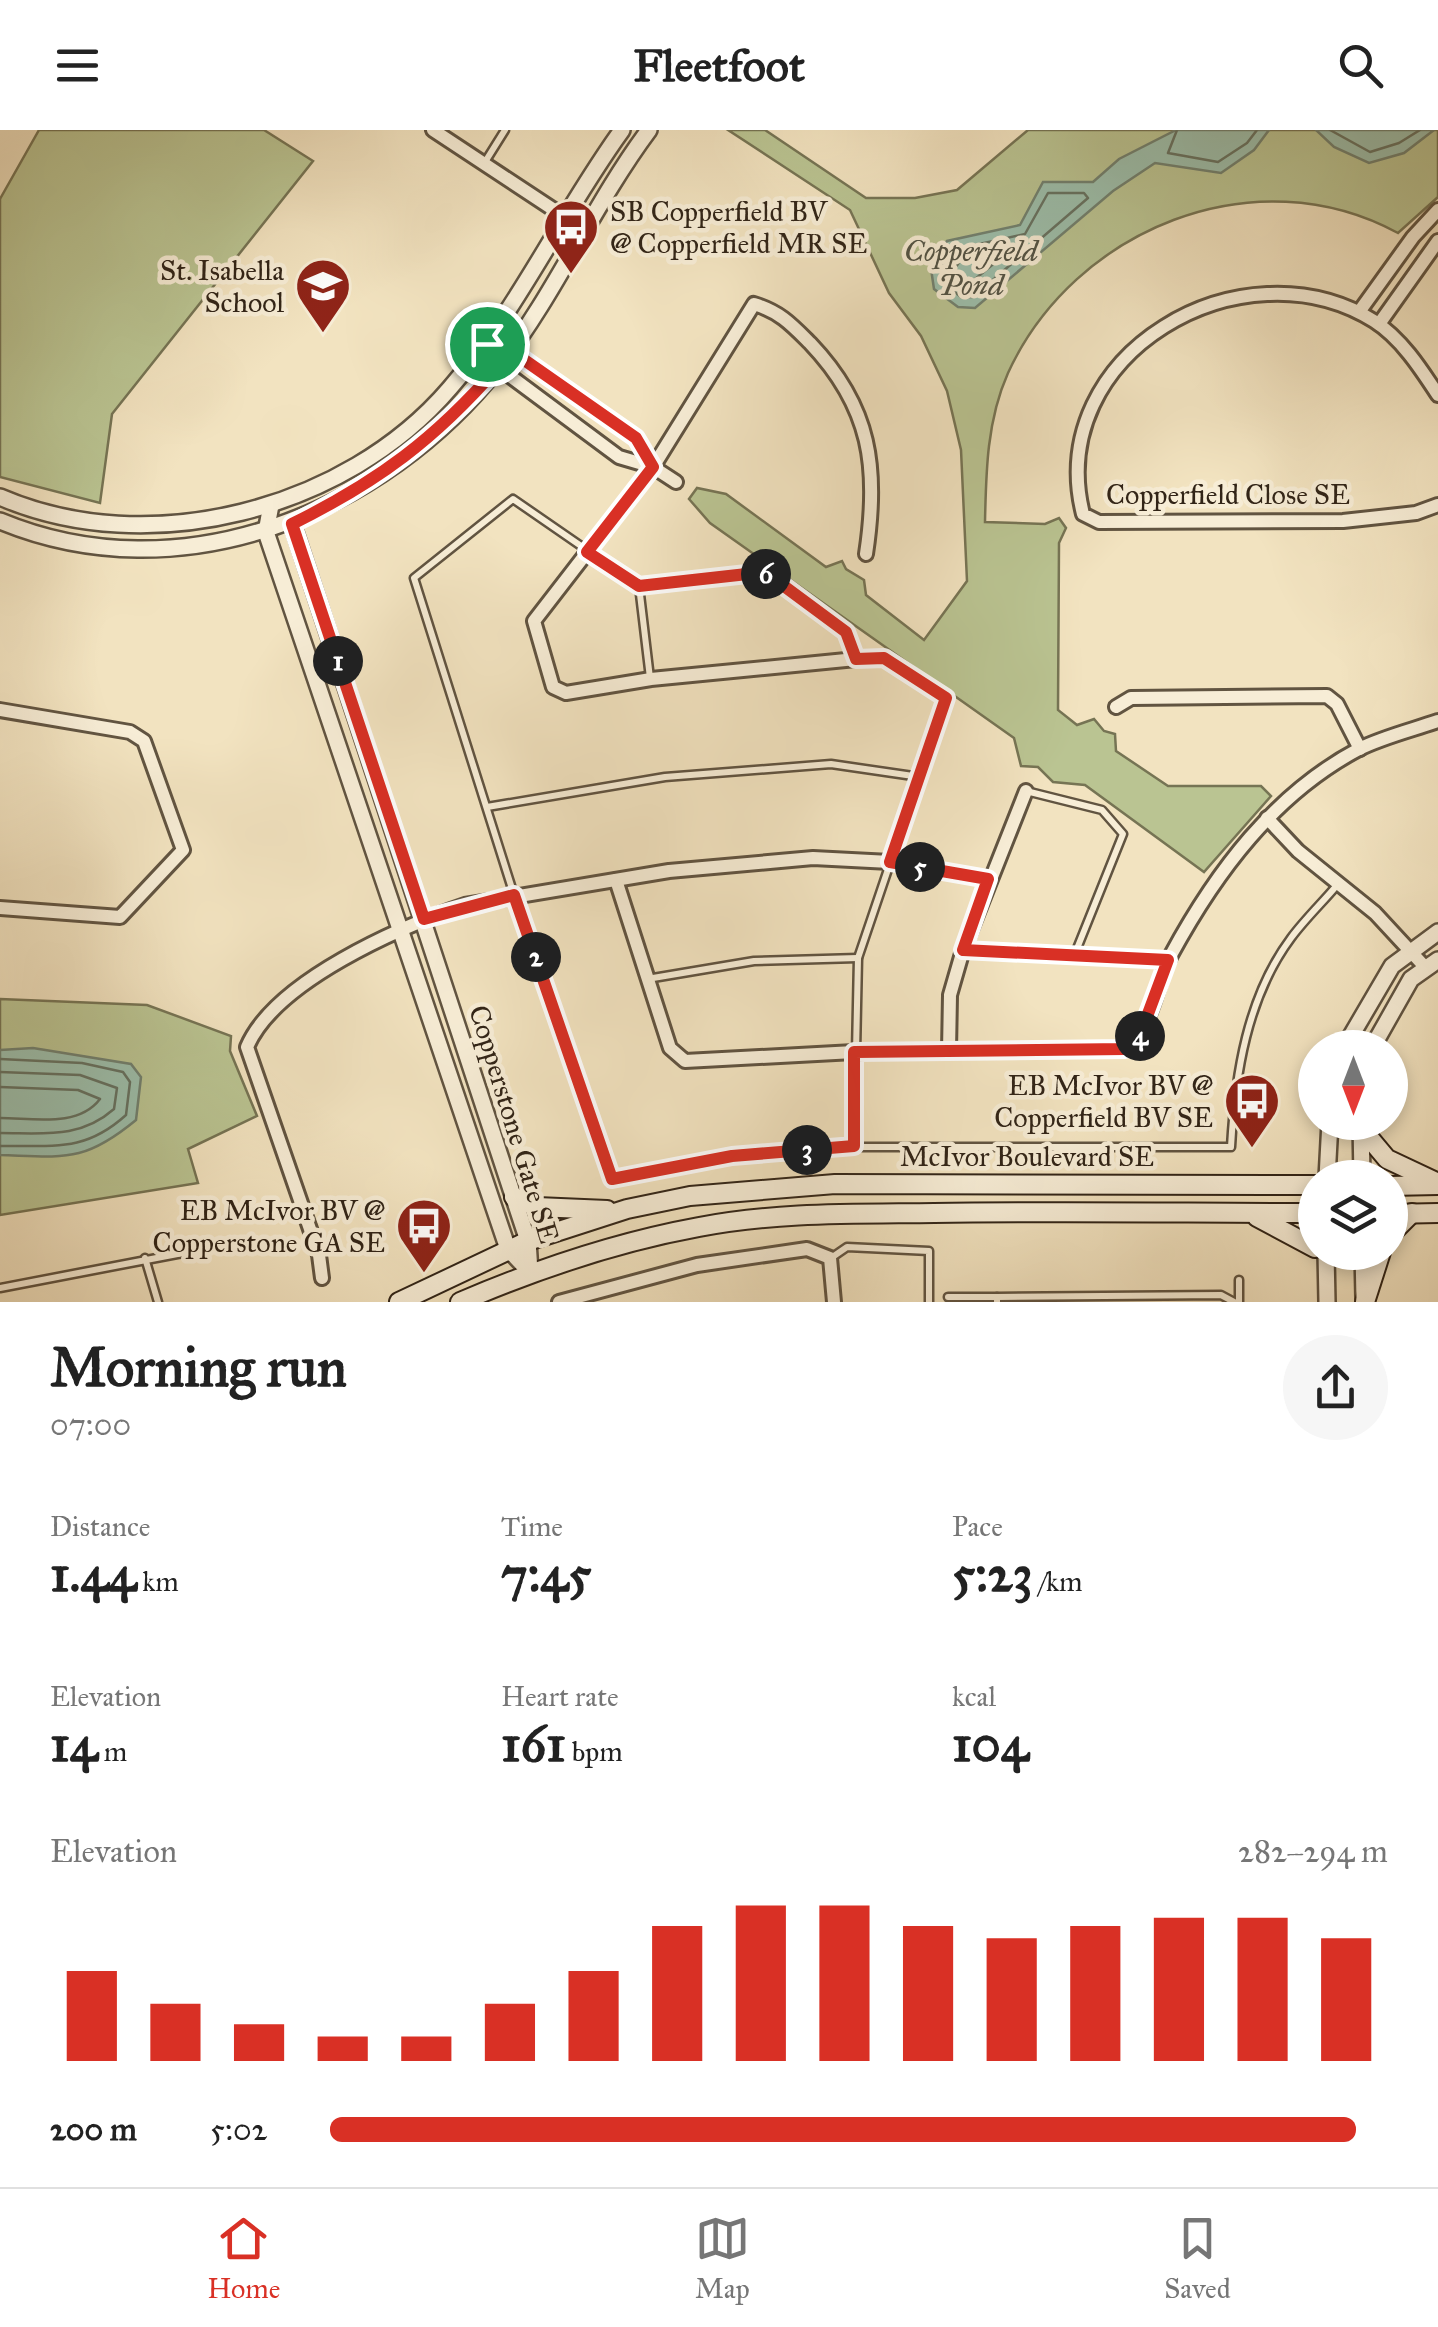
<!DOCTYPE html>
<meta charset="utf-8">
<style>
body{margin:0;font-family:"IM FELL Great Primer",serif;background:#f6f6f6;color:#222;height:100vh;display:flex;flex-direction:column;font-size:38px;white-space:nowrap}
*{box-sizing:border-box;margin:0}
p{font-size:32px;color:#767676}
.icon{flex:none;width:55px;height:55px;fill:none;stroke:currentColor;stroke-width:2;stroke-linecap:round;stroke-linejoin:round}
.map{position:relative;height:1172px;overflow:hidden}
.details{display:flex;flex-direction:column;background:#fff;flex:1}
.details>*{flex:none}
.needle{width:65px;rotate:180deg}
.tools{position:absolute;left:1298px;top:900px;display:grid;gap:20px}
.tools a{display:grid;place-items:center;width:110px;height:110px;border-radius:50%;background:#fff;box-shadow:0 5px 15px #0003;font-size:50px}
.pin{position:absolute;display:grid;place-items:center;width:85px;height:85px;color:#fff;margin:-42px;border:5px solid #fff;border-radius:50%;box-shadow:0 2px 10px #0007}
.km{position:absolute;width:50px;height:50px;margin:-25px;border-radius:50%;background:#222;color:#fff;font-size:28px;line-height:50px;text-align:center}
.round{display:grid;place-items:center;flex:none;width:105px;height:105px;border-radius:52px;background:#f6f6f6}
.summary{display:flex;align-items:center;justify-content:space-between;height:170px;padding:0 50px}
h1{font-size:55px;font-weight:700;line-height:75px}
.stats{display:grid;grid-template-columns:repeat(3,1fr);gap:15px;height:170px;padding:10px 50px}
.stats div{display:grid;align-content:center}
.stats b{font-size:50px;font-weight:700}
.stats small{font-size:28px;font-weight:400}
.stats p{font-size:28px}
.chart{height:280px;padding:20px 50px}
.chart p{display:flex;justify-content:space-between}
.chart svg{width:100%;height:180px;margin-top:10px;stroke:#d93025;stroke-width:6}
ul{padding:0 50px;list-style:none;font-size:32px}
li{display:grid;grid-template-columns:160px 120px 1fr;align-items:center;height:75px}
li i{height:25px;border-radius:12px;background:#d93025}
header{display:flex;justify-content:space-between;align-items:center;height:130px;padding:0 50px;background:#fff;font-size:45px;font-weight:700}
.menu{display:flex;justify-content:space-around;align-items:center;height:140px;border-top:2px solid #e0e0e0;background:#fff;font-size:28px;color:#767676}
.menu a{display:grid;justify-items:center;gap:5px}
.menu .on{color:#d93025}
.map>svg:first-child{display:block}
.green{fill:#bac492;stroke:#767454;stroke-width:2.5}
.water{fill:#9cbfac;stroke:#718170;stroke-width:2.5}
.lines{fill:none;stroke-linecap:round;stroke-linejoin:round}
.shore{stroke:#667262;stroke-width:2.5}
.service-casing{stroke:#615441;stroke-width:11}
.minor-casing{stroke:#615441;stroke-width:18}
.tertiary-casing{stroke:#615441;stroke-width:20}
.secondary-casing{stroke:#312417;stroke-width:22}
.service{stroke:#f7edd6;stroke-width:6}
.minor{stroke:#f7edd6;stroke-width:12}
.tertiary{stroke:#f7edd6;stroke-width:15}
.secondary{stroke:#f7edd6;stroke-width:18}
.route-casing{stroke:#fff;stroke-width:20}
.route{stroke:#d93025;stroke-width:12}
.labels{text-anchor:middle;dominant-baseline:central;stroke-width:9;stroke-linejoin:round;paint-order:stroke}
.poi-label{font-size:28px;fill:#312417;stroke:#f7edd6;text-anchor:end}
.street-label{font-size:28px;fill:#312417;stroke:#f7edd6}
.water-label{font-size:30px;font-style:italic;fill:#515244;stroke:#f7edd6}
</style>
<header><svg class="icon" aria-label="menu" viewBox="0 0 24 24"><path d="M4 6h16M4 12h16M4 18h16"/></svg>Fleetfoot<svg class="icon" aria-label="search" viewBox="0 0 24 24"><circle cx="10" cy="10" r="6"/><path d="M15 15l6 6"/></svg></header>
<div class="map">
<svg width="1438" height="1172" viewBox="0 0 1438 1172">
<rect width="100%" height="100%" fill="#f2e3c0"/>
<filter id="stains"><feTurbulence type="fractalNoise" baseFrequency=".002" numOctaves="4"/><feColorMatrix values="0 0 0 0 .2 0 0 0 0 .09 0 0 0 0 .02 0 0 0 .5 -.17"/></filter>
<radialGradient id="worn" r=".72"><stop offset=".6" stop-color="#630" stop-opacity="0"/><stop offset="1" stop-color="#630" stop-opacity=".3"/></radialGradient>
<g class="green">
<polygon points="39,0 264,0 313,31 112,284 100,373 0,347 0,69"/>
<path d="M728,0h37l101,68h49l42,-8 71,-60h410v67l-40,36c-143,-78 -324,-4 -390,140 -21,47 -22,98 -23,149l60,2 14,-6 7,10 -7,15 -1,167 19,15 17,-6 10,12 11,3 1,17 52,35h93l10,10 -67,76 -119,-87 -32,-3 -15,-15 -17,-1 -7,-28 -304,-215 -21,-24 8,-11 29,6 100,73 16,-6 4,8 18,11 2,15 58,45 43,-59 -6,-131 -14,-59 -26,-55 -32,-43 -39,-83z"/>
<polygon points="0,869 147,875 231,906 230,921 257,986 188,1019 198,1053 0,1085"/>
</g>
<g class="water">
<polygon points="1176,0 1269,0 1254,20 1221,43 1155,33 1113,61 975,178 958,177 934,159 930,132 947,111 1020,95 1043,52 1093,52 1119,29"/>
<polygon points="1316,0 1434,0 1404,23 1369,33 1334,17"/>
<path d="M33,918l98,16 10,13 -5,43c-52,43 -71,37 -136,35v-105z"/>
</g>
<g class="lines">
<g class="shore">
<polyline points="1177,0 1168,23 1218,32 1247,13 1257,0"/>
<polyline points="1330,0 1370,22 1399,13 1420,0"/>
<polygon points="1048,63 1084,63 1088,68 973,167 961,167 945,154 941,135 952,120 1025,104"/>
<polygon points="994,123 997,131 969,154 956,146 955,138 961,130"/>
<path d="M0,929l82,4 41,9 7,10 -4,33c-42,38 -73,30 -126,31"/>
<path d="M0,942l80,3 37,13 -3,21c-34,30 -70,24 -114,24"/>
<path d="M0,957l78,3 22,9c-22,29 -67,19 -100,19"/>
</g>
<g class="service-casing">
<g id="service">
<polyline points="485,32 505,0"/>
<polyline points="639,456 650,548"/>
<polyline points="1026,661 1102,680 1123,704 1074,826"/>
<polyline points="487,677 665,647 831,634 920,647"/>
<polyline points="965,820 1167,829"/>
<polyline points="647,849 754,831 858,828"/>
<path d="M854,1017l4,-189 88,-260 -62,-40 -28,1 -10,-26 -81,-61 -126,14 -126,-87 -99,79 100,317 98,284 119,-24 123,-8h377c4,-72 16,-150 60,-209 14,-19 32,-36 47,-54"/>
<polyline points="145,1128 158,1172"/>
<polyline points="831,1128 847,1117 929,1121 929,1172"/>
<polyline points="0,1158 188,1122"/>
<polyline points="948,1167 997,1167"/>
<polyline points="997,1172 997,1167 1221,1165 1234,1172"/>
<polyline points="1239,1172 1239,1150"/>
</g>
</g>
<g class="minor-casing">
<g id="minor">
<polyline points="433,0 583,99"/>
<polyline points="1359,182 1413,107 1438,80"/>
<polyline points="1379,194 1438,111"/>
<polyline points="487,213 498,237 619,327 653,337 676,352"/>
<polyline points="487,213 510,220 636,308 653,337"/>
<path d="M1438,265c-17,-26 -37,-57 -64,-74 -132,-82 -331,33 -291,193l16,8 244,-1 73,-8 22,-8"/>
<path d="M856,529l-205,20 -85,14 -13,-6 -19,-66 119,-154 101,-163c26,8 37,20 56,39 61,64 69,125 56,211"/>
<polyline points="1116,577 1131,568 1327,566 1337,574 1360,619"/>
<polyline points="0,580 130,602 144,611 183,720 120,787 0,778"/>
<polyline points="1267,688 1298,721 1375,783 1425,837"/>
<path d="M616,750l54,168 15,13 169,-9 271,-3c28,-21 30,-64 46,-94 45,-83 103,-161 188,-206 24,-12 53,-19 79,-28"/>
<polyline points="949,921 950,865 963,820 1026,661"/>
<path d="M322,1148l-3,-23 -72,-208c28,-66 153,-120 218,-142l204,-34 144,-13 77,4 98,17"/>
<polyline points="559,1172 697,1135 807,1119 830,1128 834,1172"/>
</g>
</g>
<g class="tertiary-casing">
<g id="tertiary">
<path d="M0,367c148,64 346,13 450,-109 68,-78 111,-174 172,-258"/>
<polyline points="271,375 266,402 508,1119 530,1142"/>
<path d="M0,391c180,75 384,-8 499,-155 57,-73 94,-161 150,-236"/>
<polyline points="292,393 528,1111 530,1142"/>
<polyline points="1344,918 1392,836 1438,802"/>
<polyline points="1372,918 1411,849 1438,830"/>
<polyline points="1361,992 1362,1048"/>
<polyline points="1327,1048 1330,992"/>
<polyline points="1326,1122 1327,1172"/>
<polyline points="1363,1122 1364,1168"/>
</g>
</g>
<g class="secondary-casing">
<g id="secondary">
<polyline points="1361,998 1387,1029 1438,1053"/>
<polyline points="1390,1056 1438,1055"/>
<polyline points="514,1067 537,1077 607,1080"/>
<polyline points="1390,1084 1438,1083"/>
<polyline points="1257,1087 1315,1118"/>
<polyline points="1390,1105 1412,1083"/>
<polyline points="399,1172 528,1111 627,1079 690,1066 835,1054 1315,1055"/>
<path d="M460,1172c77,-33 157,-60 239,-75 77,-15 157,-13 235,-14 127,-2 254,0 381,0"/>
<polyline points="1365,1172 1381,1122"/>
</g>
</g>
<use href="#service" class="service"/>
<use href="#minor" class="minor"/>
<use href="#tertiary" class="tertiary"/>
<use href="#secondary" class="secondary"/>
</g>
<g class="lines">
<g class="route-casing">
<path id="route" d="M487,214l23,6 126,88 17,29 -66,85 52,34 126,-14 81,60 10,27 28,-1 62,40 -56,164 98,17 -25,71 205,10 -29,78 -14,11 -271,3v94l-122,10 -120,23 -98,-284 -90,24 -132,-395c87,-43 143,-85 206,-157z"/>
</g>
<use href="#route" class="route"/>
</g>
<defs>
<g id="bus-pin" transform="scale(2.875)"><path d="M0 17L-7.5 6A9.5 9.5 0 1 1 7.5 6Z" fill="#8f2418" stroke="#f7edd6"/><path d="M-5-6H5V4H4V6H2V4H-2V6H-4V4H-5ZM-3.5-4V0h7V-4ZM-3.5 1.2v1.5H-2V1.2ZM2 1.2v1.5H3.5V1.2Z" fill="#fff"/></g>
<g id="school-pin" transform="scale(2.875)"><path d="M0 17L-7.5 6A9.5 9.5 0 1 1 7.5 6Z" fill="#8f2418" stroke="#f7edd6"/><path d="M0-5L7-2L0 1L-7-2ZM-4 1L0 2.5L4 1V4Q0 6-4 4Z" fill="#fff"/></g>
</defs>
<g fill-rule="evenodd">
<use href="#bus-pin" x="571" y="97"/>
<use href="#school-pin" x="323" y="156"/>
<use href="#bus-pin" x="1252" y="971"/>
<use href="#bus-pin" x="424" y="1096"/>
</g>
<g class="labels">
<g class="poi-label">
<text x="610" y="81" text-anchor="start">SB Copperfield BV<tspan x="610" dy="32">@ Copperfield MR SE</tspan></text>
<text x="284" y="140">St. Isabella<tspan x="284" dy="32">School</tspan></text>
<text x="1213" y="955">EB McIvor BV @<tspan x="1213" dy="32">Copperfield BV SE</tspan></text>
<text x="385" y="1080">EB McIvor BV @<tspan x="385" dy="32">Copperstone GA SE</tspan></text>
</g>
<g class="street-label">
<text x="1228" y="364">Copperfield Close SE</text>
<text transform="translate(514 994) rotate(73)">Copperstone Gate SE</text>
<text x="1027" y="1026">McIvor Boulevard SE</text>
</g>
<g class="water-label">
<text x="971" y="121">Copperfield<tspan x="971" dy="34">Pond</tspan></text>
</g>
</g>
<rect width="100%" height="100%" filter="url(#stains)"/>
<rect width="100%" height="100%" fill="url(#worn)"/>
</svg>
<div class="tools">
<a><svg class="needle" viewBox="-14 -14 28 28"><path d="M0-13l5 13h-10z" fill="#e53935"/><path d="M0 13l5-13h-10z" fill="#767676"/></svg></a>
<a><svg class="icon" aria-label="layers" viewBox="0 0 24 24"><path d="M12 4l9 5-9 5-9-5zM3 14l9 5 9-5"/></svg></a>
</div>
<div class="pin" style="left:487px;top:214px;background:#1e9e55"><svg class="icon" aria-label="arrive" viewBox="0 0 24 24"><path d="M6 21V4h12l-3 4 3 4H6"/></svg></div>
<b class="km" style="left:338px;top:531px">1</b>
<b class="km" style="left:536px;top:827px">2</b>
<b class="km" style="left:807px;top:1020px">3</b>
<b class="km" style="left:1140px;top:906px">4</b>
<b class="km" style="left:920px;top:737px">5</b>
<b class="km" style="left:766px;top:444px">6</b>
</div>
<section class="details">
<div class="summary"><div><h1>Morning run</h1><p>07:00</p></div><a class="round"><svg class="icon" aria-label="share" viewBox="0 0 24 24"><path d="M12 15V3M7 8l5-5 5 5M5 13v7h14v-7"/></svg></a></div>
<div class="stats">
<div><p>Distance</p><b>1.44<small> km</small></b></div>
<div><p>Time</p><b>7:45</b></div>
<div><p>Pace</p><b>5:23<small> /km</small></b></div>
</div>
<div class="stats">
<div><p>Elevation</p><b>14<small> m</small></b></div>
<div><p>Heart rate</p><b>161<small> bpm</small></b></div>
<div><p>kcal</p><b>104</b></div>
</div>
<div class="chart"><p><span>Elevation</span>282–294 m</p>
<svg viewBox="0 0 160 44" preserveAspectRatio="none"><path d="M5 44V22M15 44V30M25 44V35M35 44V38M45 44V38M55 44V30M65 44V22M75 44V11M85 44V6M95 44V6M105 44V11M115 44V14M125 44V11M135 44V9M145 44V9M155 44V14"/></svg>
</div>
<ul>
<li><b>200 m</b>5:02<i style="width:97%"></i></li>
</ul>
</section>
<nav class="menu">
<a class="on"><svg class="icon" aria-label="home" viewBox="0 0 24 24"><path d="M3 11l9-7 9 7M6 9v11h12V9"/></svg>Home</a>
<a><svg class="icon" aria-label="map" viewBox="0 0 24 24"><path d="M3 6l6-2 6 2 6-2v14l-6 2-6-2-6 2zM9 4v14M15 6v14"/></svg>Map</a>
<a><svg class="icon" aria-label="saved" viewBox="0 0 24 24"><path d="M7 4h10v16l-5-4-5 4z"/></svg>Saved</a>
</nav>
